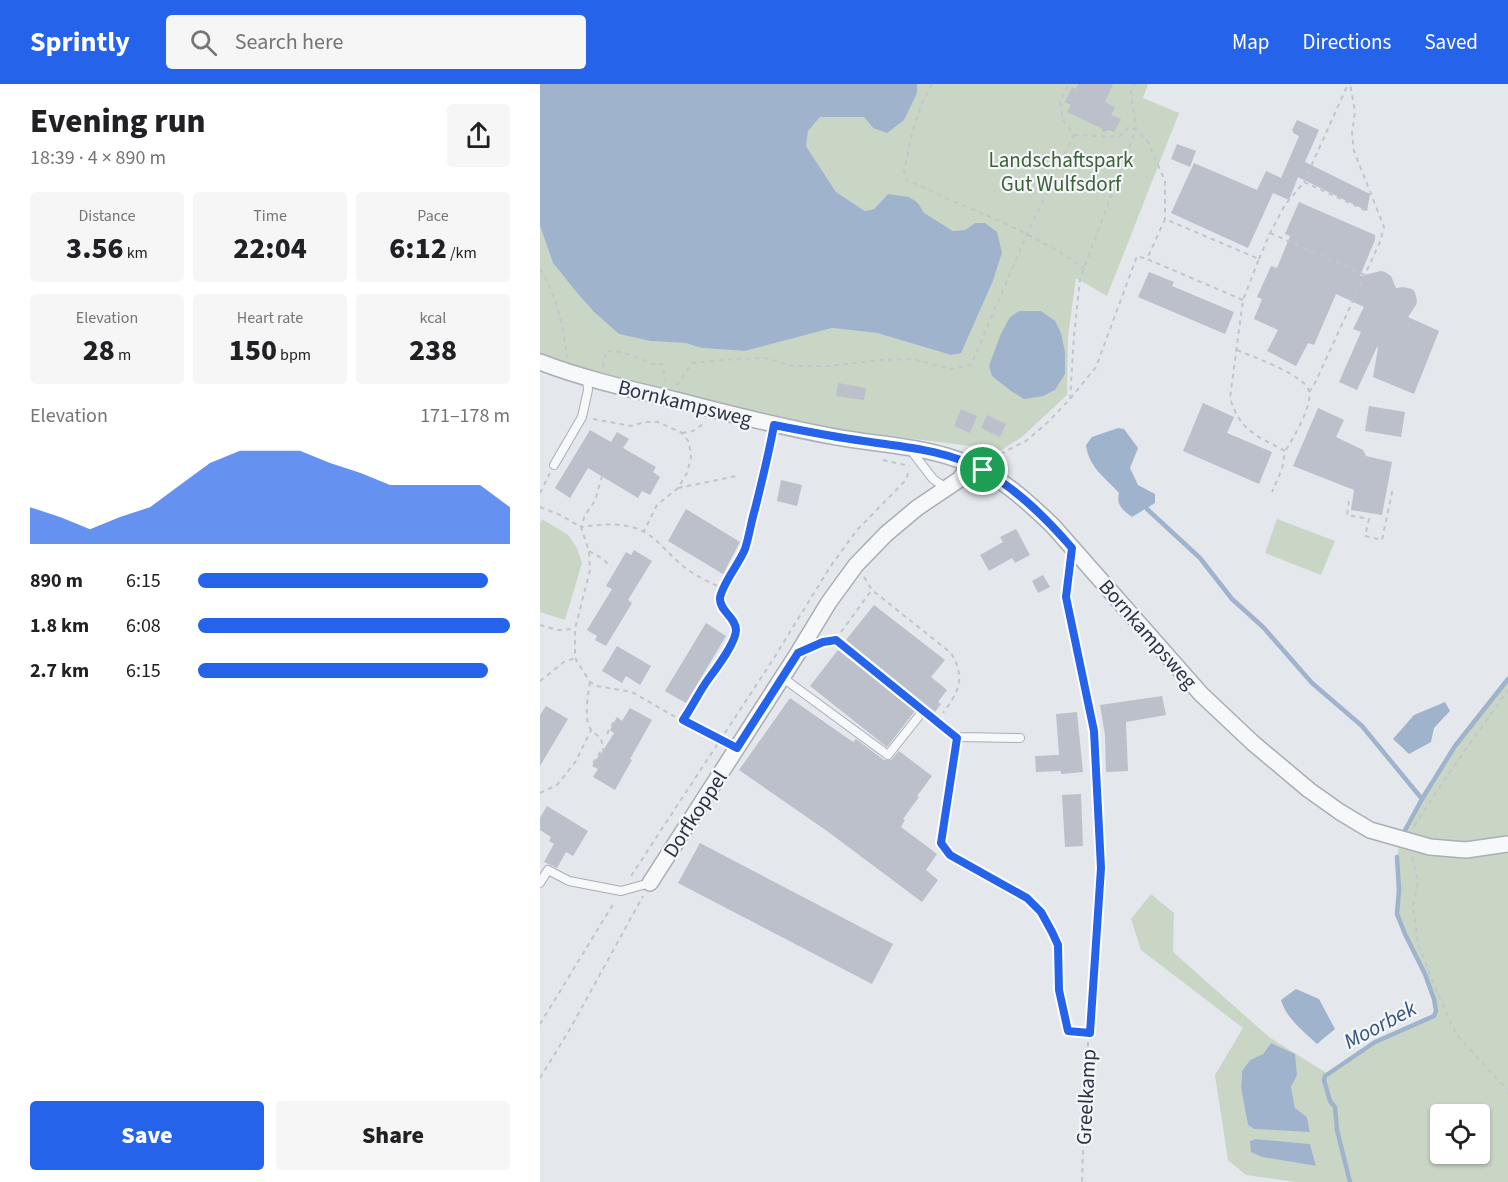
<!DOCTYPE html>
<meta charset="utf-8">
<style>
body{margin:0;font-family:"Source Sans 3",sans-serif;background:#f6f6f6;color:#202124;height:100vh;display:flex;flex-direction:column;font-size:22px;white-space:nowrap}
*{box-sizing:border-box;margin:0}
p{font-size:20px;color:#757577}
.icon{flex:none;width:33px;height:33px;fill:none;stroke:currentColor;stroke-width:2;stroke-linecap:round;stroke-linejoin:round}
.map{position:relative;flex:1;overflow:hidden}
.sheet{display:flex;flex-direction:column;background:#fff;width:540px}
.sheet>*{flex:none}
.tools{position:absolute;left:890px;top:1020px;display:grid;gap:12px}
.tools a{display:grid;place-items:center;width:60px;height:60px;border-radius:6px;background:#fff;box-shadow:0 2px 4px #0004;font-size:30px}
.pin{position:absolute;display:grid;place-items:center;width:51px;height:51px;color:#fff;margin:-26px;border:3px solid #fff;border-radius:50%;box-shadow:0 2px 6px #0007}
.round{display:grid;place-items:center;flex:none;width:63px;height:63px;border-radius:6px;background:#f6f6f6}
.head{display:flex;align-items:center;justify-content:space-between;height:102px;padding:0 30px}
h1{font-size:33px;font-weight:800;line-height:45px}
.figures{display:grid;grid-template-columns:repeat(3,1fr);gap:9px;height:102px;padding:6px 30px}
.figures div{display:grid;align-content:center;border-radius:6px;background:#f6f6f6;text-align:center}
.figures b{font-size:30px;font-weight:800}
.figures small{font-size:16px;font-weight:400}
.figures p{font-size:16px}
.chart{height:168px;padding:12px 30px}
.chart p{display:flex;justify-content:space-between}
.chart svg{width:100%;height:108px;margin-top:6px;fill:#2563eb;opacity:.7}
.action{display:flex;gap:12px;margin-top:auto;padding:12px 30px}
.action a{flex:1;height:69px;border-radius:6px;background:#2563eb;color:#fff;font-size:24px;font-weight:800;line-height:69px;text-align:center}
.action a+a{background:#f6f6f6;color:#202124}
ul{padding:0 30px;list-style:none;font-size:20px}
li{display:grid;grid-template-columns:96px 72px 1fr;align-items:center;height:45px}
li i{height:15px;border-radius:8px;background:#2563eb}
header{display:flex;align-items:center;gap:36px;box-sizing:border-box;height:84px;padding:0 30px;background:#2563eb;color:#fff}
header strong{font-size:28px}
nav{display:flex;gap:33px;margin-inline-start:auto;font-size:21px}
.search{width:420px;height:54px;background:#f6f6f6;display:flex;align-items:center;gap:15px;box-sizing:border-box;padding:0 21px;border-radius:6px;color:#757577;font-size:22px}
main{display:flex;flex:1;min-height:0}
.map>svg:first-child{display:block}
.green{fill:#c9d6c5;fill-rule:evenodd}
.water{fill:#9fb4cc}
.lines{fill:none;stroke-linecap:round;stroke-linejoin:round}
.stream{stroke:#9fb4cc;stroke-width:4.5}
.building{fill:#bbc0ca}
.service-casing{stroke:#a9aeb7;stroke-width:10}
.minor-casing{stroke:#a9aeb7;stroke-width:18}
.path{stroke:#c2c5cb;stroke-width:2;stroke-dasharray:4.5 4.5;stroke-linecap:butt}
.service{stroke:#f7f8fa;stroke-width:8}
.minor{stroke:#f7f8fa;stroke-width:15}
.route-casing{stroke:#fff;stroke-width:12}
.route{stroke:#2563eb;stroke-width:8}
.labels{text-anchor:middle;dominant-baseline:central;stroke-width:4.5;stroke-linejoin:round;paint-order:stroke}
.park-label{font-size:21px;fill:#3f6138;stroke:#f4f6f9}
.street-label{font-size:21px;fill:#2b3445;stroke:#f4f6f9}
.water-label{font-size:22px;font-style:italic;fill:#34527a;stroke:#f4f6f9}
</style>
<header>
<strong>Sprintly</strong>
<div class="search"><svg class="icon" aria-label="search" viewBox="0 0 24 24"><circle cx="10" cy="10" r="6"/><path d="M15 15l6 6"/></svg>Search here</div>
<nav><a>Map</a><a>Directions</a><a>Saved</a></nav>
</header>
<main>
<section class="sheet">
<div class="head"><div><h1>Evening run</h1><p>18:39 · 4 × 890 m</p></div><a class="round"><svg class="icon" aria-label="share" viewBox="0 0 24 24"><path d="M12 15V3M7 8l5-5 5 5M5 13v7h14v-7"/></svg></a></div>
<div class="figures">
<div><p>Distance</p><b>3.56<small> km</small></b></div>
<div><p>Time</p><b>22:04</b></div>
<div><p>Pace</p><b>6:12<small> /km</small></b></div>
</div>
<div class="figures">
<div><p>Elevation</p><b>28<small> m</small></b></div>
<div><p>Heart rate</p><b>150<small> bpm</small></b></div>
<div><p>kcal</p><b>238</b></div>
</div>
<div class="chart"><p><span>Elevation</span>171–178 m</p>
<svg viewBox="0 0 160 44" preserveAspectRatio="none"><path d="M0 44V29L10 33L20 38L30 33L40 29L50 20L60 11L70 6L80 6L90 6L100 11L110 15L120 20L130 20L140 20L150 20L160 29V44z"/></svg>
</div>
<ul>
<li><b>890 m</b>6:15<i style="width:93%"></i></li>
<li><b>1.8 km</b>6:08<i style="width:100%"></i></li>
<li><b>2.7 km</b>6:15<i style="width:93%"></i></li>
</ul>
<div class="action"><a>Save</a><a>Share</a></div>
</section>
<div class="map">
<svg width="968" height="1098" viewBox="0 0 968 1098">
<rect width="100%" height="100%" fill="#e4e7ec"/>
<g class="green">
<polygon points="377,0 608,0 603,14 639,29 567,212 536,194 528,252 527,311 482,353 452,372 430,362 297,345 234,334 50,288 0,271 0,142 13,179 38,210 55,229 79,250 110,257 145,259 162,264 205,267 292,244 337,249 411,271 421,268 453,197 462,169 435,139 425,146 413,147 383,129 378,119 348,110 334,125 325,127 296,108 266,62 268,47 280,33 324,33 333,44 377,9"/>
<polygon points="2,435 28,451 37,464 42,479 25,536 0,528 0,439"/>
<polygon points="737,435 795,457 781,491 725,469"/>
<path d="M968,595v503h-212l-50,-7 -18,-15 -13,-85 28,-47 -102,-78 -10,-31 20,-25 23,19 -1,39 96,85 59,37 47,-32 59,-26c10,-20 -32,-78 -36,-101 -2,-9 1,-19 0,-28 0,-10 -2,-21 -1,-31 3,-17 11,-32 19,-47 25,-47 58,-89 92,-130zM731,959l26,32 -6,12 4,21 12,9 3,14 -56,-2 -6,-4 -7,-37 1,-17 8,-11 13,-6zM900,1030h39v40h-39zM715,1055l55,5 6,22 -54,-9 -12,-16z"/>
</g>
<g class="water">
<polygon points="0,0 377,0 377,9 364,36 347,49 333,44 324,33 280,33 268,47 266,62 296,108 325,127 334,125 348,110 369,113 378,119 384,129 413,147 425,146 435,139 445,139 457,148 462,169 453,197 421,269 411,271 337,249 292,244 205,267 162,264 145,259 110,257 79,250 55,229 38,210 13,179 0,142"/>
<polygon points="479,227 501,227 515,237 521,249 525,268 525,290 515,306 503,312 484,315 471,307 452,292 449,282 460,252 470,233"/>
<path d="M578,344l6,1 14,19 -8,20 8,17 17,9v9l-23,14c-9,-7 -16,-11 -13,-24 -14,-16 -30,-25 -33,-48l6,-8z"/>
<polygon points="905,618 910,627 894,644 891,658 869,670 853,655 874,631"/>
<path d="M756,905l23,10 16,30 -18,15c-14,-13 -31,-26 -36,-44z"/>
<polygon points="731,959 755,970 757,991 751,1003 755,1024 767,1033 770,1048 714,1045 708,1041 701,1004 702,987 710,976 723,970"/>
<polygon points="715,1055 770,1060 776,1082 722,1073 711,1068 710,1057"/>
</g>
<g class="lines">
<g class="stream">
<polyline points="607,425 660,474 692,515 723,543 772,599 822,642 882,715"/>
<polyline points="863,750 882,715 915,662 968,595"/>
<polyline points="810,1098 797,1046 795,1023 790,1017 784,996 785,992 835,958 894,932 896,927 894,915 885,890 865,850 857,830 859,806 857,773"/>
</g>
</g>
<g class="building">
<polygon points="538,0 573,0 565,18 575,23 571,31 581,35 574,48 569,46 563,48 561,44 527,28 531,21 525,18 532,3 536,5"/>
<polygon points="757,36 779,46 765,78 830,110 827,127 758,93 749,116 733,109 708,164 631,129 654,79 717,106 726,87 741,94 759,52 753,49 753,47 752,46"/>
<polygon points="637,60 656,67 650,83 631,75"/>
<polygon points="759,118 835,151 835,156 820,192 841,187 845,188 851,192 856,204 863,203 872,205 875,208 877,217 876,221 868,233 899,247 874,310 833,293 838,264 837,263 817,306 799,298 821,248 813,245 824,223 796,210 774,261 768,259 756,282 727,267 738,246 714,235 722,215 717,213 731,182 737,184 750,152 745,150"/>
<polygon points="609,188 634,198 632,202 694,228 685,250 598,213"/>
<polygon points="298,299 326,304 324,316 296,312"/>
<polygon points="663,319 694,333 687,349 732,368 719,400 643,367"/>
<polygon points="829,322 865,328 861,353 825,347"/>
<polygon points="778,324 804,336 796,353 823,366 826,372 852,378 842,431 811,426 814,406 753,382"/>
<polygon points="421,325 437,332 430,349 414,342"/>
<polygon points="447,331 466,340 460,353 441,344"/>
<polygon points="50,346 71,358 77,348 89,355 83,364 116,383 113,388 120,393 110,411 102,407 98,414 48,384 30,414 15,404"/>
<polygon points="241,396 262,401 257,422 237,417"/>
<polygon points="146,425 200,458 183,490 128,457"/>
<polygon points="476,445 490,471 475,479 472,474 449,487 440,471 463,458 460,453"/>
<polygon points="94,466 112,477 88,516 92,519 66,562 55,556 57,552 47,546 72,505 66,502 86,468 91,471"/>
<polygon points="503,491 510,503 498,509 492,497"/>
<polygon points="334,521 405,576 391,593 407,606 398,618 401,620 395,628 306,556"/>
<polygon points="166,539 186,552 146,619 125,607"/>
<polygon points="77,562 111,582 100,601 86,592 82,599 62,587"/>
<polygon points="298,566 375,627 347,663 270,602"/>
<polygon points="622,612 626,631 586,638 588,687 566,688 565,651 560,621"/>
<polygon points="250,614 313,658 316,655 344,676 351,676 359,667 392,692 377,712 379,713 363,735 365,736 361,743 397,770 386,786 398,796 382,818 287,747 199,686"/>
<polygon points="6,622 28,635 0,682 0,631"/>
<polygon points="90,624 112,636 90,675 92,676 75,706 53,693 58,685 52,682 60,670 61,670 74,649 70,646 77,633 82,637"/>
<polygon points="537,628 543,688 521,690 521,687 496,688 495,672 519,671 516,630"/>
<polygon points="541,710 543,762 525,763 522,711"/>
<polygon points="7,722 48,747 33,772 26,768 17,784 4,778 14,760 9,757 11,753 0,746 0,734"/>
<polygon points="160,759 353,860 332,900 138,799"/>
</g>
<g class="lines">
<g class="service-casing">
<g id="service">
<polyline points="370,365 393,395 406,404"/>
<polyline points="14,381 42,333 48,306 47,295"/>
<polyline points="205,465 234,341"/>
<polyline points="263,567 283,558 296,556 417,653 480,654"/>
<polyline points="243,594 348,671 383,627"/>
<polyline points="0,799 8,786 29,797 81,807 110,799"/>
</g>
</g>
<g class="minor-casing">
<g id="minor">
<path d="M0,278c44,17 90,27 136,38 53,14 106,27 160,37 44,8 92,9 133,27 32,13 59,38 84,62l148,168 52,49 56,47 31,22 30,18 60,17 36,3 42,-6"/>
<polyline points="110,799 258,569 289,518 316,481 346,450 377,424 420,395 430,380"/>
</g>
</g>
<g class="path">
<path d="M392,0l-10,19 -10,30 -8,38 3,9c17,7 33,16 50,23 45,18 88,38 127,65"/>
<polyline points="534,51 579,53 588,44 596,45 608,58 625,97 625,135"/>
<polyline points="764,98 827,127"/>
<polyline points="730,149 825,191"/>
<polyline points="719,175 730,149 745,121 764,98 808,0"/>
<path d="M0,185c16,24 24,60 27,89"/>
<path d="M703,216l-96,-41 18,-40 94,40 -16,41 -13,98c10,33 27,38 55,53l-3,18 -10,23"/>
<path d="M697,266c16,7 68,25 72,41 4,14 -16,48 -24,60"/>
<polyline points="63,283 66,267 83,268 115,281 122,280 126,298"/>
<polyline points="136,300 138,300 152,279 194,275 225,274 253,282 289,282 341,276 373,275 411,285 431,281 487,150 534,51 523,36 520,18 529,0"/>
<polyline points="769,308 775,299 840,158 844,143 814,67 812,49 815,27 810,0"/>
<polyline points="530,315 534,252 540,195 596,45 591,8 595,0"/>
<polyline points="53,335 91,342 105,338 118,338 142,349 149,358 151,373 147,389 138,404 117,421 104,447"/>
<polyline points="142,349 153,347 166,338"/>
<polyline points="343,376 370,382"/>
<polyline points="454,376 460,370 486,357 507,339 530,315 556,283 597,172 607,175"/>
<path d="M62,392l-7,25 -10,14 -4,12c15,-2 31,-4 46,-1 26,4 37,25 56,40 12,10 27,16 40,23"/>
<polyline points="138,404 197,392"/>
<polyline points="0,409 10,389"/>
<polyline points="809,417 807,431 829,435 825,452 842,456 853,404"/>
<polyline points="0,423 20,431 41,443 49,467 50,486 35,545 35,574 50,598 57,602 92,608 132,631 179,655"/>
<polyline points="49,467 63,475 71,483"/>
<polyline points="530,485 526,513 554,647 561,784 545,1001 542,1098"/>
<path d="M324,493l8,13 79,63c15,25 8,38 -8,60"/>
<polyline points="0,541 17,546 35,545"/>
<polyline points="301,548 331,507"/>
<polyline points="0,597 24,578 35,574"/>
<path d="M50,598c-2,11 -6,36 0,46 2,4 7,7 11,10l3,16"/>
<path d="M143,636l51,-82c6,-22 -15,-24 -14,-39 1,-12 15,-30 20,-41"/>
<polyline points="67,650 75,635"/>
<polyline points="417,662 401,759 410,771 487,814 501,828 512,847 518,861 519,906 528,947 549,949"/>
<polyline points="53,679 63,664"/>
<polyline points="0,709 17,701 36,677 51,646"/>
<polyline points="874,742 909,689 968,606"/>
<polyline points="872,773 878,798 873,821 878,860 895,903 916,950 958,996 968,1005"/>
<polyline points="91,792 234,574 290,483 317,446 365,397 370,385"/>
<polyline points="0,940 75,817"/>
<polyline points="0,994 30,945 103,812"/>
</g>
<use href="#service" class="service"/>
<use href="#minor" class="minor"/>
</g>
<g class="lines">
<g class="route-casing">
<path id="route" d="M234,341c30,6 60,12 90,16 40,6 83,9 119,29 35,20 63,48 89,78l-6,49 28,134 7,137 -11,165 -22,-2 -9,-41 -1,-45 -6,-13 -11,-20 -14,-14 -77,-43 -9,-12 16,-105 -121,-98 -13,2 -25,11 -61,95 -54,-28c9,-13 15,-26 24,-39 8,-11 29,-38 29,-51 0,-13 -17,-19 -16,-32 2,-14 19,-34 25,-49 4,-12 6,-27 10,-40 7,-28 14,-56 19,-84z"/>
</g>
<use href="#route" class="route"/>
</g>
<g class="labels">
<g class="park-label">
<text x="521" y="76">Landschaftspark<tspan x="521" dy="24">Gut Wulfsdorf</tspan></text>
</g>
<g class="street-label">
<text transform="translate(145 319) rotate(14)">Bornkampsweg</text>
<text transform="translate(608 550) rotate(49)">Bornkampsweg</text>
<text transform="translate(155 730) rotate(-57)">Dorfkoppel</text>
<text transform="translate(546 1013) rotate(-87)">Greelkamp</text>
</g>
<g class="water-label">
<text transform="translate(840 941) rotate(-28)">Moorbek</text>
</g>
</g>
</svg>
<div class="tools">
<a><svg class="icon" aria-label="locate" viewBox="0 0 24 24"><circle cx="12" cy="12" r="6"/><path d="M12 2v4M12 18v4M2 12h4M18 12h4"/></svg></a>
</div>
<div class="pin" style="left:443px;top:386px;background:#1e9e55"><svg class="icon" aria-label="arrive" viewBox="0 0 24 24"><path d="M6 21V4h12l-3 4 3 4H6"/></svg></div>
</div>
</main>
